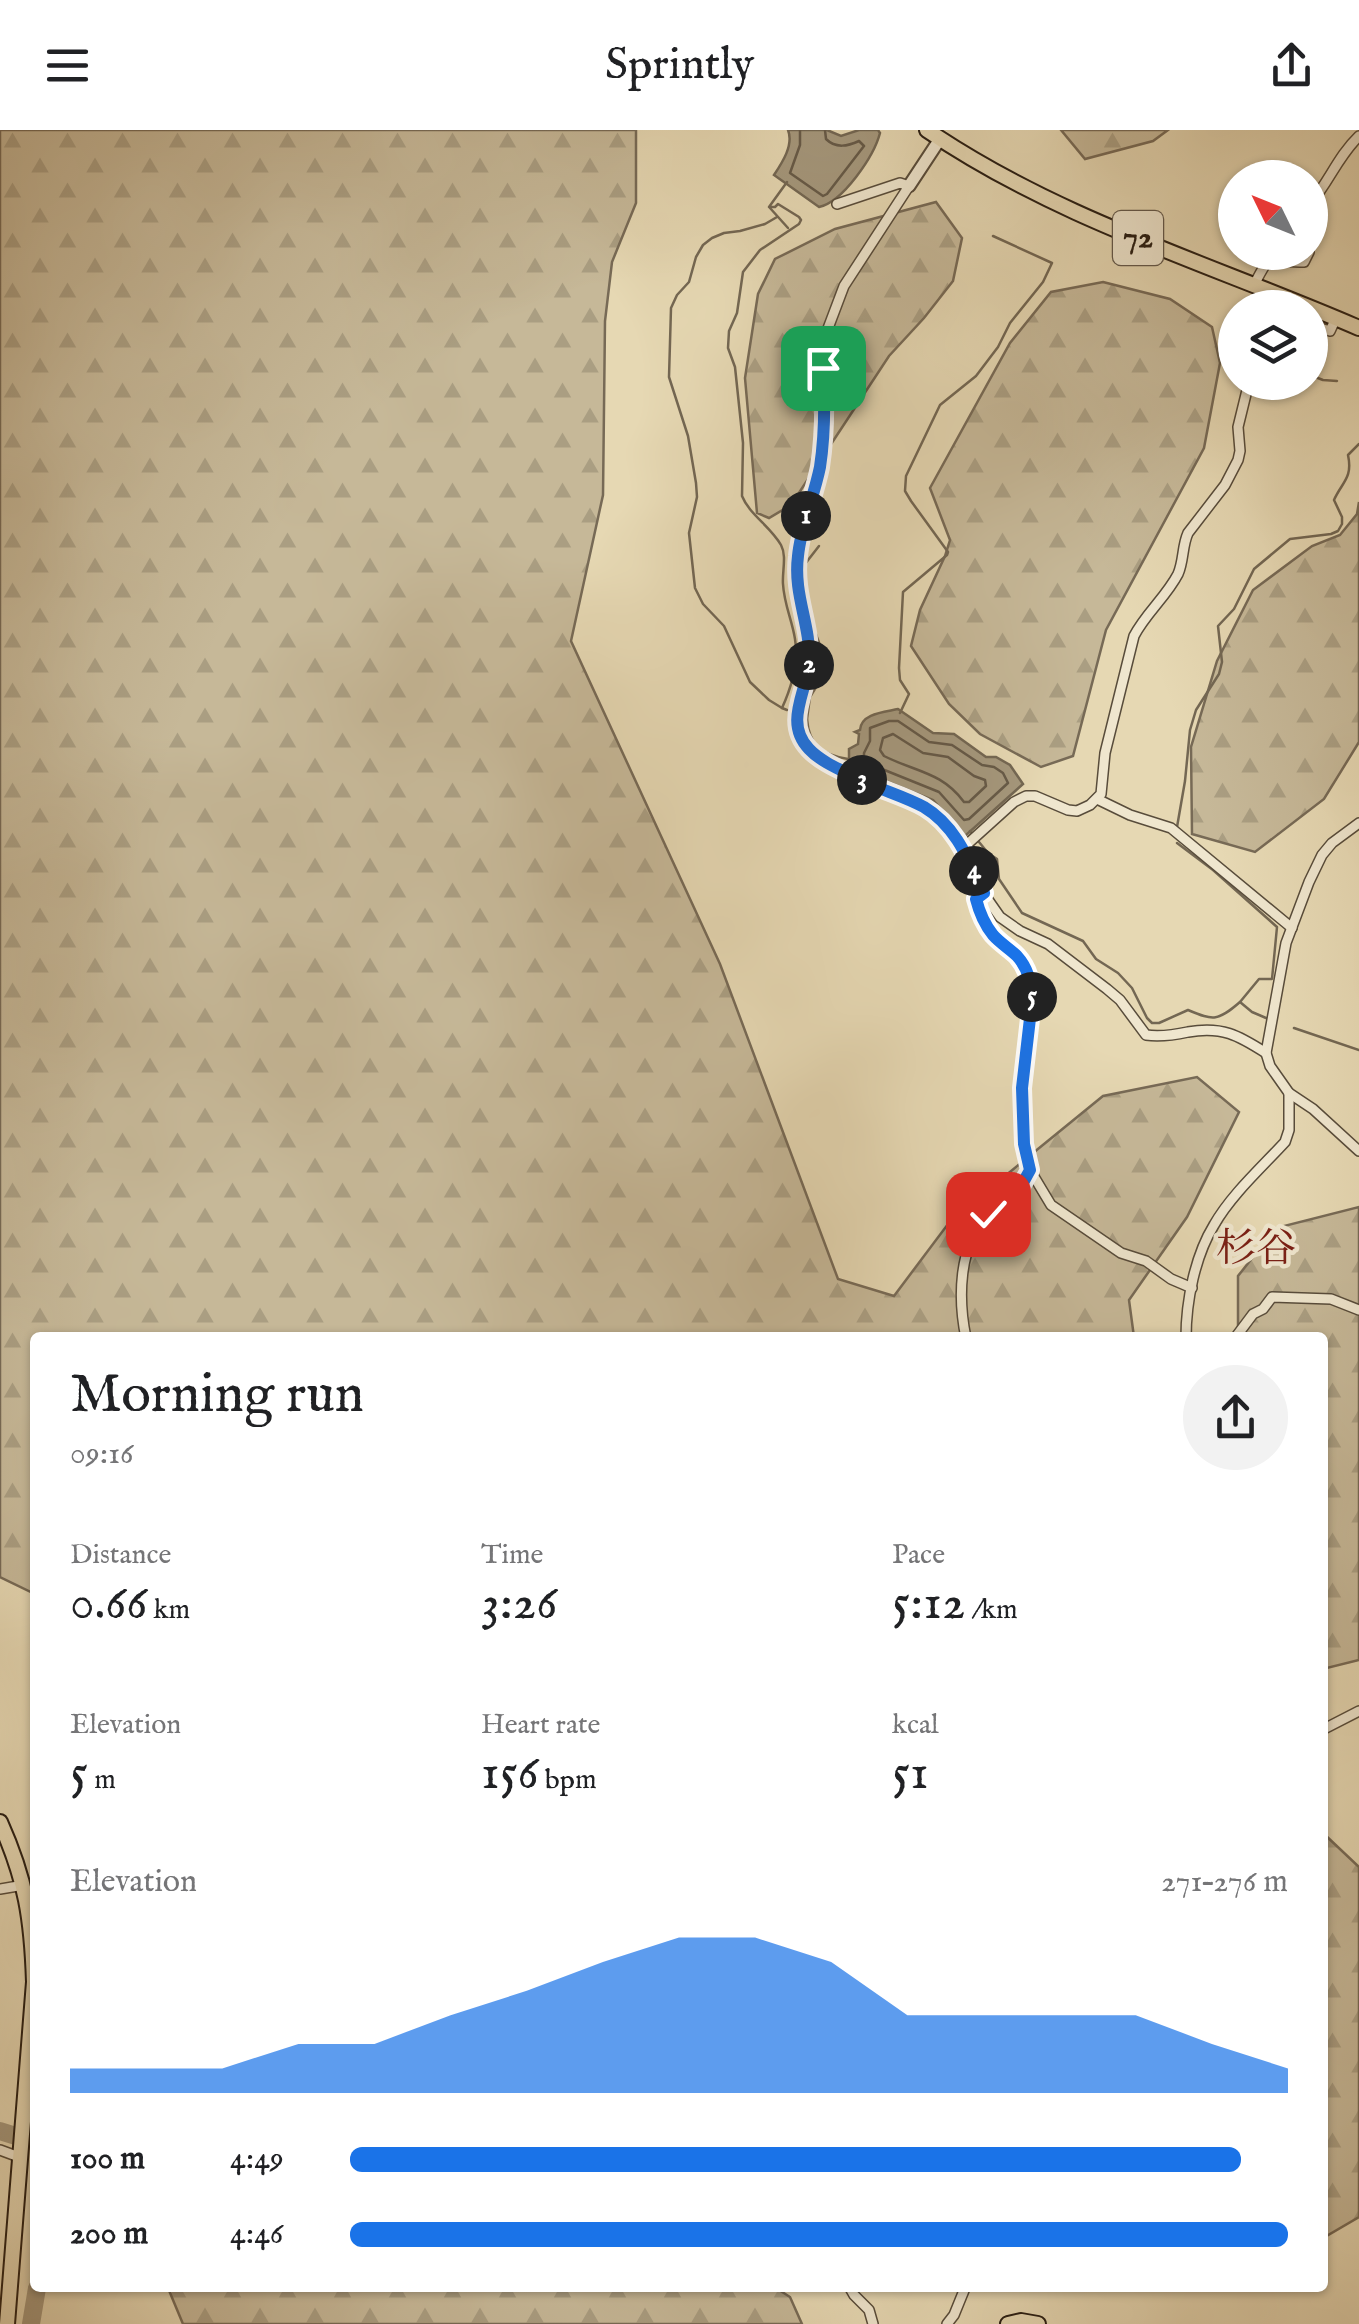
<!DOCTYPE html>
<meta charset="utf-8">
<style>
body{margin:0;font-family:"IM FELL English","Noto Serif JP",serif;background:#f2f2f2;color:#202124;height:100vh;display:flex;flex-direction:column;font-size:38px;white-space:nowrap}
*{box-sizing:border-box;margin:0}
p{font-size:32px;color:#757577}
.icon{flex:none;width:55px;height:55px;fill:none;stroke:currentColor;stroke-width:2;stroke-linecap:round;stroke-linejoin:round}
.map{position:relative;flex:1;overflow:hidden}
.details{position:absolute;left:30px;top:1202px;width:1298px;height:960px;display:flex;flex-direction:column;background:#fff;border-radius:10px;box-shadow:0 2px 8px #0004}
.details>*{flex:none}
.needle{width:65px;rotate:313deg}
.controls{position:absolute;left:1218px;top:30px;display:grid;gap:20px}
.controls a{display:grid;place-items:center;width:110px;height:110px;border-radius:50%;background:#fff;box-shadow:0 2px 8px #0004;font-size:50px}
.pin{position:absolute;display:grid;place-items:center;width:85px;height:85px;color:#fff;margin:-42px;border-radius:20px;box-shadow:0 5px 15px #0006}
.km{position:absolute;width:50px;height:50px;margin:-25px;border-radius:50%;background:#222;color:#fff;font-size:28px;line-height:50px;text-align:center}
.round{display:grid;place-items:center;flex:none;width:105px;height:105px;border-radius:52px;background:#f2f2f2}
.head{display:flex;align-items:center;justify-content:space-between;height:170px;padding:0 40px}
h1{font-size:55px;font-weight:600;line-height:75px}
.stats{display:grid;grid-template-columns:repeat(3,1fr);gap:15px;height:170px;padding:10px 40px}
.stats div{display:grid;align-content:center}
.stats b{font-size:50px;font-weight:600}
.stats small{font-size:28px;font-weight:400}
.stats p{font-size:28px}
.chart{height:280px;padding:20px 40px}
.chart p{display:flex;justify-content:space-between}
.chart svg{width:100%;height:180px;margin-top:10px;fill:#1a73e8;opacity:.7}
ul{padding:0 40px;list-style:none;font-size:32px}
li{display:grid;grid-template-columns:160px 120px 1fr;align-items:center;height:75px}
li i{height:25px;border-radius:12px;background:#1a73e8}
header{display:flex;justify-content:space-between;align-items:center;height:130px;padding:0 40px;background:#fff;font-size:45px;font-weight:600}
.map>svg:first-child{display:block}
.forest{fill:url(#forest-firs);stroke:#776a56;stroke-width:2.5}
.water{fill:#a5987d;stroke:#736753;stroke-width:2.5}
.lines{fill:none;stroke-linecap:round;stroke-linejoin:round}
.shore{stroke:#665a48;stroke-width:2.5}
.stream{stroke:#736753;stroke-width:2.5}
.river{stroke:#a5987d;stroke-width:18}
.minor-casing{stroke:#584c3b;stroke-width:12}
.tertiary-casing{stroke:#584c3b;stroke-width:15}
.primary-casing{stroke:#281d13;stroke-width:18}
.minor{stroke:#efe6ce;stroke-width:9}
.tertiary{stroke:#efe6ce;stroke-width:11}
.primary{stroke:#e6d8b3;stroke-width:14}
.route-casing{stroke:#fff;stroke-width:20}
.route{stroke:#1a73e8;stroke-width:12}
.labels{text-anchor:middle;dominant-baseline:central;stroke-width:9;stroke-linejoin:round;paint-order:stroke}
.shield{fill:#efe6ce;stroke:#64594b;stroke-width:2.5}
.shield-label{font-size:32px;font-weight:bold;fill:#281d13}
.quarter-label{font-size:40px;fill:#7a1f14;stroke:#efe6ce}
</style>
<header><svg class="icon" aria-label="menu" viewBox="0 0 24 24"><path d="M4 6h16M4 12h16M4 18h16"/></svg>Sprintly<svg class="icon" aria-label="share" viewBox="0 0 24 24"><path d="M12 15V3M7 8l5-5 5 5M5 13v7h14v-7"/></svg></header>
<div class="map">
<svg width="1359" height="2194" viewBox="0 0 1359 2194">
<defs>
<pattern id="forest-firs" width="22" height="20" patternUnits="userSpaceOnUse" patternTransform="scale(2.5)"><rect width="22" height="20" fill="#c6b898"/><path d="M5 1l3.5 6h-7zM16 11l3.5 6h-7z" fill="#aa9e82"/></pattern>
</defs>
<rect width="100%" height="100%" fill="#e6d8b3"/>
<filter id="stains"><feTurbulence type="fractalNoise" baseFrequency=".002" numOctaves="4"/><feColorMatrix values="0 0 0 0 .2 0 0 0 0 .09 0 0 0 0 .02 0 0 0 .5 -.17"/></filter>
<radialGradient id="worn" r=".72"><stop offset=".6" stop-color="#630" stop-opacity="0"/><stop offset="1" stop-color="#630" stop-opacity=".3"/></radialGradient>
<g class="forest">
<polygon points="0,0 636,0 636,73 612,132 605,191 603,365 571,511 720,834 838,1149 894,1166 951,1090 1103,966 1197,947 1239,982 1187,1087 1129,1170 1134,1207 35,1208 35,1464 0,1447"/>
<polygon points="1061,0 1168,0 1153,11 1085,29"/>
<polygon points="936,72 962,108 953,151 924,188 889,226 791,375 769,388 757,383 745,248 758,164 775,129 835,99"/>
<polygon points="1103,152 1170,169 1212,197 1220,233 1204,318 1106,500 1073,626 1041,637 980,604 949,574 911,516 920,480 945,426 950,410 930,358 1010,213 1051,162"/>
<polygon points="1359,372 1359,612 1324,669 1255,722 1192,704 1191,617 1217,531 1253,460 1312,416 1340,405 1357,384"/>
<polygon points="1359,1077 1359,1530 1323,1539 1322,1208 1238,1207 1238,1146 1276,1098"/>
<polygon points="1323,1703 1359,1737 1359,2087 1323,2108"/>
<polygon points="168,2158 776,2158 790,2167 802,2194 183,2194"/>
</g>
<g class="water">
<path d="M788,0h39l14,6 18,-6h19l2,3c-6,23 -37,69 -61,74l-45,-32c8,-12 20,-30 14,-45z"/>
<path d="M898,579l35,24 21,1 32,23h10l14,8 13,19 -58,52 -32,-36 -67,-27 -1,-4h-6l-10,-10v-10l9,-5 1,-10 -4,-2 5,-2c1,-17 25,-18 38,-21z"/>
</g>
<g class="lines">
<g class="shore">
<path d="M800,0v15l-10,28 33,23 4,-2 37,-48 -5,-5c-11,5 -23,8 -33,-2l-1,-9"/>
<polygon points="889,591 898,591 929,612 952,615 982,635 994,637 1003,643 1008,653 969,689 964,690 939,662 877,637 864,627 864,623 870,611 870,598"/>
<path d="M893,604l30,19 25,4 26,19 11,4 1,6 -17,16h-5c-22,-30 -48,-30 -80,-46l-4,-6 3,-12z"/>
</g>
<g class="stream">
<path d="M787,52l-18,25h6l3,-3 21,13 2,3 -2,4 -39,26 -17,22 -6,41 -8,18 -1,17 7,19 8,76 -1,53c7,18 29,31 39,49 6,11 1,27 2,39 1,20 9,36 12,55 4,24 -3,47 -13,69l5,2"/>
<polyline points="770,78 788,98"/>
<polyline points="777,87 765,94 740,101 724,103 712,108 703,115 696,127 689,152 677,165 671,178 669,247 688,306 696,353 697,367 689,403 695,458 703,474 724,496 750,552 769,570 782,578"/>
<polyline points="1310,245 1323,250 1337,251"/>
<polyline points="900,583 909,564 900,550 899,538 903,462 947,425 948,422 911,371 905,361 906,346 940,275 976,246 998,217 1010,193 1043,152 1052,133 993,106"/>
<path d="M804,588l3,1c2,27 16,36 41,40"/>
<polyline points="807,589 810,567 821,549 825,529 814,499 805,463 805,434 819,416"/>
<path d="M1177,697l8,-46 5,-51 6,-20 23,-36 3,-12 -4,-36 16,-17 20,-40 36,-30 41,-5 7,-3 4,-7v-7l-8,-17c8,-18 19,-22 14,-45l11,-11"/>
<path d="M970,701l18,22 9,6 2,20 23,34 61,28 13,18 22,14 14,15 15,30 5,5h7l29,-13c26,11 30,11 52,-8l12,10 14,6"/>
<polyline points="1177,713 1213,740 1277,797 1272,849 1259,849 1240,872"/>
<polyline points="1294,898 1359,920"/>
</g>
<g class="river">
<polyline points="0,2001 35,2012"/>
<polyline points="31,2194 37,2158"/>
</g>
<g class="minor-casing">
<g id="minor">
<path d="M837,74l63,-21 9,3 -65,100 -17,45 -4,37 1,57 -4,41 -22,90 -2,24 13,61v25l-13,50 3,16 10,16 33,23 27,14 47,18 21,14 26,31 23,49 14,20 20,14 28,13 59,45 13,11 26,35c14,2 28,0 42,-3 34,-6 50,3 78,21"/>
<path d="M1310,74c19,-22 28,-48 49,-68"/>
<path d="M1254,155c21,-41 13,-21 50,-23l5,-10"/>
<polyline points="1310,195 1330,201 1336,188"/>
<polyline points="1097,669 1130,685 1171,698 1292,798"/>
<polyline points="1359,693 1332,713 1322,725 1309,752 1286,813 1266,923 1270,936 1289,963 1313,979 1359,1021"/>
<path d="M963,718l51,-46 12,-6h9l33,14 9,1 13,-6 11,-11 4,-41 29,-117c12,-23 32,-39 44,-62 6,-14 4,-28 10,-41l37,-48 13,-25 2,-9 -2,-24 11,-45"/>
<polyline points="984,763 976,769 979,781 994,805 1018,827 1026,838 1032,860 1030,901 1021,958 1024,1013 1030,1040 1051,1075 1121,1123 1146,1131 1171,1149 1192,1158"/>
<path d="M966,1208c-8,-39 -8,-91 21,-122 9,-9 23,-14 31,-25 5,-5 8,-14 12,-21"/>
<path d="M1186,1208c0,-37 9,-82 28,-113 17,-30 48,-58 71,-83l4,-12v-37"/>
<polyline points="1235,1208 1253,1184 1263,1179 1272,1167 1331,1169 1359,1180"/>
<polyline points="1322,1600 1359,1581"/>
<polyline points="0,1759 24,1755"/>
<polyline points="0,2020 19,2027"/>
<polyline points="850,2158 854,2165 869,2180 873,2194"/>
<polyline points="947,2194 954,2185 965,2158"/>
</g>
</g>
<g class="tertiary-casing">
<polyline id="tertiary" points="909,56 940,9"/>
</g>
<g class="primary-casing">
<g id="primary">
<path d="M927,0c132,90 287,135 432,198"/>
<path d="M0,1692c26,58 32,97 34,160l-27,342"/>
<polyline points="1008,2194 1021,2191 1038,2194"/>
</g>
</g>
<use href="#minor" class="minor"/>
<use href="#tertiary" class="tertiary"/>
<use href="#primary" class="primary"/>
</g>
<g class="lines">
<g class="route-casing">
<path id="route" d="M823,238c2,33 2,66 -3,99 -6,30 -19,58 -22,89 -5,39 13,69 11,105 -1,29 -26,61 0,88 13,14 35,22 52,31 20,10 43,16 63,27 32,19 45,54 60,86l-8,6c3,12 9,26 17,36 7,8 17,14 24,21 11,12 15,29 15,45l-10,87 2,56 6,26 -12,22 -30,22"/>
</g>
<use href="#route" class="route"/>
</g>
<g class="labels">
<rect class="shield" x="1113" y="81" width="50" height="54" rx="8"/>
<g class="shield-label">
<text x="1138" y="108">72</text>
</g>
<g class="quarter-label">
<text x="1256" y="1120">杉谷</text>
</g>
</g>
<rect width="100%" height="100%" filter="url(#stains)"/>
<rect width="100%" height="100%" fill="url(#worn)"/>
</svg>
<div class="controls">
<a><svg class="needle" viewBox="-14 -14 28 28"><path d="M0-13l5 13h-10z" fill="#e53935"/><path d="M0 13l5-13h-10z" fill="#757577"/></svg></a>
<a><svg class="icon" aria-label="layers" viewBox="0 0 24 24"><path d="M12 4l9 5-9 5-9-5zM3 14l9 5 9-5"/></svg></a>
</div>
<div class="pin" style="left:823px;top:238px;background:#1e9e55"><svg class="icon" aria-label="arrive" viewBox="0 0 24 24"><path d="M6 21V4h12l-3 4 3 4H6"/></svg></div>
<div class="pin" style="left:988px;top:1084px;background:#d93025"><svg class="icon" aria-label="check" viewBox="0 0 24 24"><path d="M5 12l5 5 9-10"/></svg></div>
<b class="km" style="left:806px;top:386px">1</b>
<b class="km" style="left:809px;top:535px">2</b>
<b class="km" style="left:862px;top:650px">3</b>
<b class="km" style="left:974px;top:741px">4</b>
<b class="km" style="left:1032px;top:867px">5</b>
<section class="details">
<div class="head"><div><h1>Morning run</h1><p>09:16</p></div><a class="round"><svg class="icon" aria-label="share" viewBox="0 0 24 24"><path d="M12 15V3M7 8l5-5 5 5M5 13v7h14v-7"/></svg></a></div>
<div class="stats">
<div><p>Distance</p><b>0.66<small> km</small></b></div>
<div><p>Time</p><b>3:26</b></div>
<div><p>Pace</p><b>5:12<small> /km</small></b></div>
</div>
<div class="stats">
<div><p>Elevation</p><b>5<small> m</small></b></div>
<div><p>Heart rate</p><b>156<small> bpm</small></b></div>
<div><p>kcal</p><b>51</b></div>
</div>
<div class="chart"><p><span>Elevation</span>271–276 m</p>
<svg viewBox="0 0 160 44" preserveAspectRatio="none"><path d="M0 44V38L10 38L20 38L30 32L40 32L50 25L60 19L70 12L80 6L90 6L100 12L110 25L120 25L130 25L140 25L150 32L160 38V44z"/></svg>
</div>
<ul>
<li><b>100 m</b>4:49<i style="width:95%"></i></li>
<li><b>200 m</b>4:46<i style="width:100%"></i></li>
</ul>
</section>
</div>
